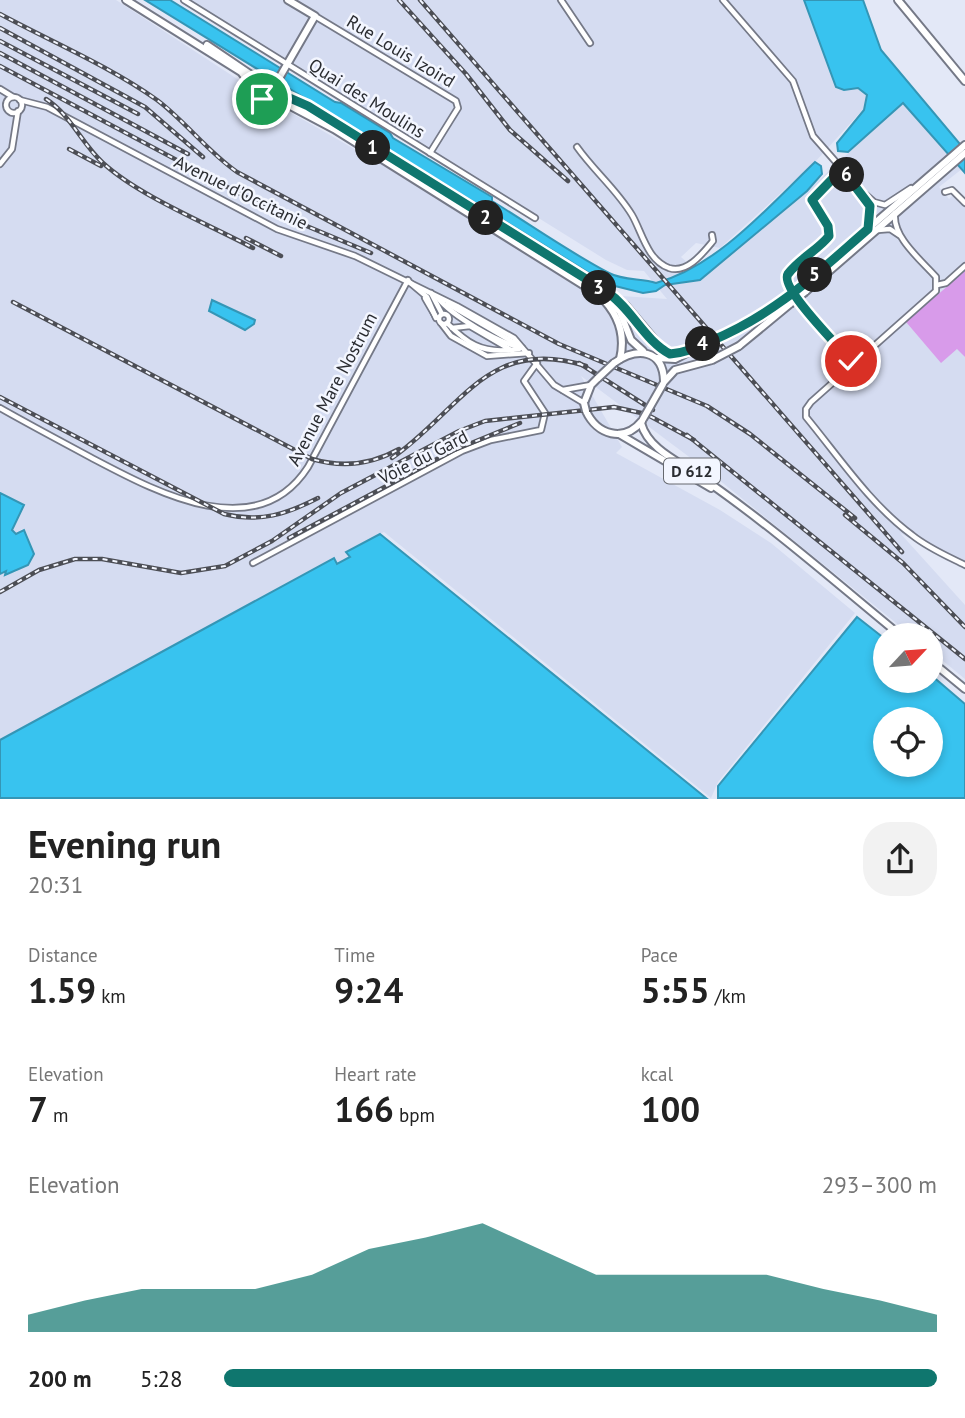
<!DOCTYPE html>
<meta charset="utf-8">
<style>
body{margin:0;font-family:"PT Sans",sans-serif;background:#f2f2f2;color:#222;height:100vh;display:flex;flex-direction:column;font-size:26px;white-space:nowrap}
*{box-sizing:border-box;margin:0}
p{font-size:23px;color:#767676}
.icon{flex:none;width:38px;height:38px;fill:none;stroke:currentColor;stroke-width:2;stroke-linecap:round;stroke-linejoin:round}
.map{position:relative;height:799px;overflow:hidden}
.panel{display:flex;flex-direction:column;background:#fff;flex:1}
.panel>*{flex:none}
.needle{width:46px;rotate:64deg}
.buttons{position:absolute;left:873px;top:623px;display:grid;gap:14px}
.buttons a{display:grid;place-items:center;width:70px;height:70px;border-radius:50%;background:#fff;box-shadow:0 4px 10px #0003;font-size:35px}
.pin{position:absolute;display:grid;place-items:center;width:60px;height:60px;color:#fff;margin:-30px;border:4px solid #fff;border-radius:50%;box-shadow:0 2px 7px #0007}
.km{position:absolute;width:35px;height:35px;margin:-18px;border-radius:50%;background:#222;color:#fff;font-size:19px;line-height:35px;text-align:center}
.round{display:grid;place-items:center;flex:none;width:74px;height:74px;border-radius:28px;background:#f2f2f2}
.overview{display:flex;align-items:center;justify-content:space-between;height:119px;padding:0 28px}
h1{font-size:38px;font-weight:800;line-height:52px}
.figures{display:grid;grid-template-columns:repeat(3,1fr);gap:10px;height:119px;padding:7px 28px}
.figures div{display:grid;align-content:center}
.figures b{font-size:35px;font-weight:800}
.figures small{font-size:19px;font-weight:400}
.figures p{font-size:19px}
.chart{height:196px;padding:14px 28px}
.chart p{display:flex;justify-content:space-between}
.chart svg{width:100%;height:126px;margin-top:7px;fill:#0f766e;opacity:.7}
ul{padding:0 28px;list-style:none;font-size:23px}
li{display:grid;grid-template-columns:112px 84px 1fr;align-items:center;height:52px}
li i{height:18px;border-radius:9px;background:#0f766e}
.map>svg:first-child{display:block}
.built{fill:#d5dcf1}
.green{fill:#d89bea}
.water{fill:#38c3ef;stroke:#3496b6;stroke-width:2;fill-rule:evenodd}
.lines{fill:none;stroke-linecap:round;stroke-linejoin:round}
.street-casing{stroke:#757987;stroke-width:8}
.secondary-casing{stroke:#757987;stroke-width:10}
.primary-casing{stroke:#757987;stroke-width:10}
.street{stroke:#fff;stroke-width:4.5}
.secondary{stroke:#fff;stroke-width:6}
.primary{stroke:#fff;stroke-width:6}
.rail-casing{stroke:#4c4e55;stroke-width:4.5}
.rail{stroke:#f3f6ff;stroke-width:2;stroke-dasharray:5;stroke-linecap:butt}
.primary-bridge-casing{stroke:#757987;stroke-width:10;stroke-linecap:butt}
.primary-bridge{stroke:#fff;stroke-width:6}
.route-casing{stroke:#fff;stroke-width:14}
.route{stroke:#0f766e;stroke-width:9}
.labels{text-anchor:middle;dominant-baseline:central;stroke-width:5;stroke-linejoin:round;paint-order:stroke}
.shield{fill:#f3f6ff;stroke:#66696f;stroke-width:2}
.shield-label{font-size:16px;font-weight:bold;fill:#2a2c31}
.street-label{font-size:18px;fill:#2a2c31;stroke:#f3f6ff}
</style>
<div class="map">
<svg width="965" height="799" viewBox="0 0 965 799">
<rect width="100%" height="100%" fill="#e3e8f7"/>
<polygon class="built" points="0,0 116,0 245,84 259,107 269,113 277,108 288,111 410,181 590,294 667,299 644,271 627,270 606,260 189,0 804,0 836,87 862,90 867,95 867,105 815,162 720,248 696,243 681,257 689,264 676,282 681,284 807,191 903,103 962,169 939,187 949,199 955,193 965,204 965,271 906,322 941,362 958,348 965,357 965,566 900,533 965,605 965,679 931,651 931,635 911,635 708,471 581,376 622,447 616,453 720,510 771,543 855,613 718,782 711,798 384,532 347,551 350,557 337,564 331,561 318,566 0,740 0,574 16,572 34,554 27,534 22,529 16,534 12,530 24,505 0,493"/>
<polygon class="green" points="965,271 965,357 957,349 941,363 906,322"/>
<g class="water">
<path d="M145,0h25l165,102 6,1 49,30 3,5 99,59v4c39,24 77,51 117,72 15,8 33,5 47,10 62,-17 113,-77 159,-121l6,4 1,8 -15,17 -107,89 -35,5 -9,6 -13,2 -36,-9z"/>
<polygon points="804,0 863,0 881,50 965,150 965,173 903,103 848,152 838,151 837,143 864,110 867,95 858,88 844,90 836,87"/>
<polygon points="212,300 255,320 254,324 245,330 209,311"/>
<polygon points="0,493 24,505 12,530 16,534 24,530 34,554 28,565 5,575 6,571 0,574"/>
<polygon points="380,534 706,798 0,798 0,740 334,558 337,564 350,557 346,552"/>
<path d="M857,617l28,22 1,42h45v-6l34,29v94h-247v-12zM886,719h45v46h-45z"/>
</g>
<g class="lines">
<g class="street-casing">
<g id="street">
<polyline points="184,0 535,218"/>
<polyline points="561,0 590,43"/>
<polyline points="723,0 793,81 813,136 857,186 870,206 868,228"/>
<polyline points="315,16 456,101 458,108 430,153"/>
<polyline points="0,89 13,97"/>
<circle cx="14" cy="105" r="8"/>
<polyline points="20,100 47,107 277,229 355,256 457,306 514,338 554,385 584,403"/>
<path d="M577,147c17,24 40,43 55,68 10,17 15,45 37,53 18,6 34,-15 44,-27l-1,-6"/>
<polyline points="0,164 12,149 18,111"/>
<polyline points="842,169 812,200 829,226 829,236 789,273 786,282 853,364"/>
<polyline points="945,192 952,190 965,203"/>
<polyline points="866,195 874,202 885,205 911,188"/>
<path d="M895,213c-3,24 26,47 41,64v14l-125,111 -5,7v8c33,40 64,87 106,118 16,13 35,21 53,30"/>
<polyline points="878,230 890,229 899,235"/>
<polyline points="408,281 427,297 436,318"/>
<polyline points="937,285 946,283 965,266"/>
<polyline points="431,293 442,314"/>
<polyline points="425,298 436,317"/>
<path d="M438,298c14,18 61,45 84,50"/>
<polyline points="448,304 516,344"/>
<circle cx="444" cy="319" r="5"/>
<polyline points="441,323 451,336 487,356 529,353"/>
<path d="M447,323c20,20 34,30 63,27"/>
<polyline points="452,328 470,326 511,350 519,349"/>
<polyline points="563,390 591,385"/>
<path d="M0,408c30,17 60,33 90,49 63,33 166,91 218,10l100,-187"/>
<polyline points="253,563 462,451 491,440 541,430 545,413 524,381 537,363"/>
</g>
</g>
<g class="secondary-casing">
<g id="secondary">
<path d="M126,0l115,72 23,29 21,2 49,26 265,166c19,18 27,39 21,64"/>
<polyline points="207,45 266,85"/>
<polyline points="274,87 315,16 288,0"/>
<polyline points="277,92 316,111 602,290 620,312 631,340 643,351"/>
</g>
</g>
<g class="primary-casing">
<g id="primary">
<polyline points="898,0 965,81"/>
<polyline points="801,287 965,145"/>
<polyline points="602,290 626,306 663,350 670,354 691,350"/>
<polyline points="805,292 965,153"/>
<polyline points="731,332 756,321 786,299"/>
<polyline points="739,346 790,304"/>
<polyline points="657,358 675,359 700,346"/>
<path d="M614,363c23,-16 49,-14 50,18"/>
<polyline points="664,382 675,370 712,360"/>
<polyline points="584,403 591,385 598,378"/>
<path d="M586,411c11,24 38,32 56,10"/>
<path d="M641,423c7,25 34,37 54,50 72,49 138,107 205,162"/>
<polyline points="619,434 711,488"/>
<polyline points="931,661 965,689"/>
</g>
</g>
<use href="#street" class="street"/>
<use href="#secondary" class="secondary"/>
<use href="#primary" class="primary"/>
<g class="rail-casing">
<g id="rail">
<polyline points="399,0 466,74 510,130 568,181"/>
<polyline points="420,0 902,552"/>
<path d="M0,14c52,28 109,52 157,86 29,22 50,51 80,72l322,172 148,62 43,28 105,84"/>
<polyline points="0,28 145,107 203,157"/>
<polyline points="0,41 138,114"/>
<polyline points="0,53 188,154"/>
<polyline points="0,66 278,214 371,253"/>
<path d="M46,99c25,16 35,44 57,64 36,33 105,61 150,85"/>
<polyline points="69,149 101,166"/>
<polyline points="246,238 281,256"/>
<path d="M13,302l299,157c31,9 59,6 87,-10"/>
<polyline points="579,363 653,410"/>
<path d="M0,397l224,117c36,9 63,0 94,-16"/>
<polyline points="687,435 965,659"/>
<path d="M392,458c69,-48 96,-123 194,-92"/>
<polyline points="845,515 903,563 965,627"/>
<polyline points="289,538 452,451 520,423"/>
<polyline points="0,592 39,570 75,559 102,559 181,573 225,566 272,541 341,493 459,431 485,421 614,407 646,414 694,440"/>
</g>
</g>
<use href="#rail" class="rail"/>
<g class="primary-bridge-casing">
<g id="primary-bridge">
<polyline points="786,299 801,287"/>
<polyline points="790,304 805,292"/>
<polyline points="700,346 731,332"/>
<polyline points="712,360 739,346"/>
<polyline points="598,378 614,363"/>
<polyline points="584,403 586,411"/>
<polyline points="643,419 663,384"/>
</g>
</g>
<use href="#primary-bridge" class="primary-bridge"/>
</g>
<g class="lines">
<g class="route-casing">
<path id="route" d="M262,99l10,2 4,-9 32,14 299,186c25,17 37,48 63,62 15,-1 27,-7 41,-13 66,-28 104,-66 157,-112l2,-23 -28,-37 -30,31 16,26 1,10c-11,14 -30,23 -41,38 -9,14 52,73 63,87"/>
</g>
<use href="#route" class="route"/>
</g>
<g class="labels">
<rect class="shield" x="664" y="458.5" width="56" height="25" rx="5"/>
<g class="shield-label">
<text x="692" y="471">D 612</text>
</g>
<g class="street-label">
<text transform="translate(401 51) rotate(31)">Rue Louis Izoird</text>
<text transform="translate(367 98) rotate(32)">Quai des Moulins</text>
<text transform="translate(241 192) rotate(26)">Avenue d'Occitanie</text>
<text transform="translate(332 389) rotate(-62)">Avenue Mare Nostrum</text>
<text transform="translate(423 457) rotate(-27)">Voie du Gard</text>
</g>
</g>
</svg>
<div class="buttons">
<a><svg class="needle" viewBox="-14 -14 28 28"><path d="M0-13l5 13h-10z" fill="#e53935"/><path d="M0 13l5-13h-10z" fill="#767676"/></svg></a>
<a><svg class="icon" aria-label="locate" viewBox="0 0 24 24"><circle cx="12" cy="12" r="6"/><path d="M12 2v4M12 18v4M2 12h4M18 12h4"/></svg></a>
</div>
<div class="pin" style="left:262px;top:99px;background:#1e9e55"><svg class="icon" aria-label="arrive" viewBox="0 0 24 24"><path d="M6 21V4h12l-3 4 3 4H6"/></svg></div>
<div class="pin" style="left:851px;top:361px;background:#d93025"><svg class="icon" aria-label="check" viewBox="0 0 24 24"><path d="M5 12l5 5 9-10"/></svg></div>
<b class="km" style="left:373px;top:148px">1</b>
<b class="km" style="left:486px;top:218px">2</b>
<b class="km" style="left:599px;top:288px">3</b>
<b class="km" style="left:703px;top:344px">4</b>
<b class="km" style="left:815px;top:275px">5</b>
<b class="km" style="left:847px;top:175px">6</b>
</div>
<section class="panel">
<div class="overview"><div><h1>Evening run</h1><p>20:31</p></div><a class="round"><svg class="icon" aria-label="share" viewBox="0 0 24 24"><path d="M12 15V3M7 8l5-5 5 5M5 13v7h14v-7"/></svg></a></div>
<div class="figures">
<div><p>Distance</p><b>1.59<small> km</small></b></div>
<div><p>Time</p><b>9:24</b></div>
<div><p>Pace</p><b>5:55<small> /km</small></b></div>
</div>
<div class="figures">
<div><p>Elevation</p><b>7<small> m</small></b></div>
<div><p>Heart rate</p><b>166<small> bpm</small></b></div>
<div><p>kcal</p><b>100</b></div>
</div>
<div class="chart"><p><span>Elevation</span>293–300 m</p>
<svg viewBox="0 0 160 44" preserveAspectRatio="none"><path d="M0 44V38L10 33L20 29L30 29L40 29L50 24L60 15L70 11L80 6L90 15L100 24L110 24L120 24L130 24L140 29L150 33L160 38V44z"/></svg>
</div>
<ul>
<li><b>200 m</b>5:28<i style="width:100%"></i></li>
</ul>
</section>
